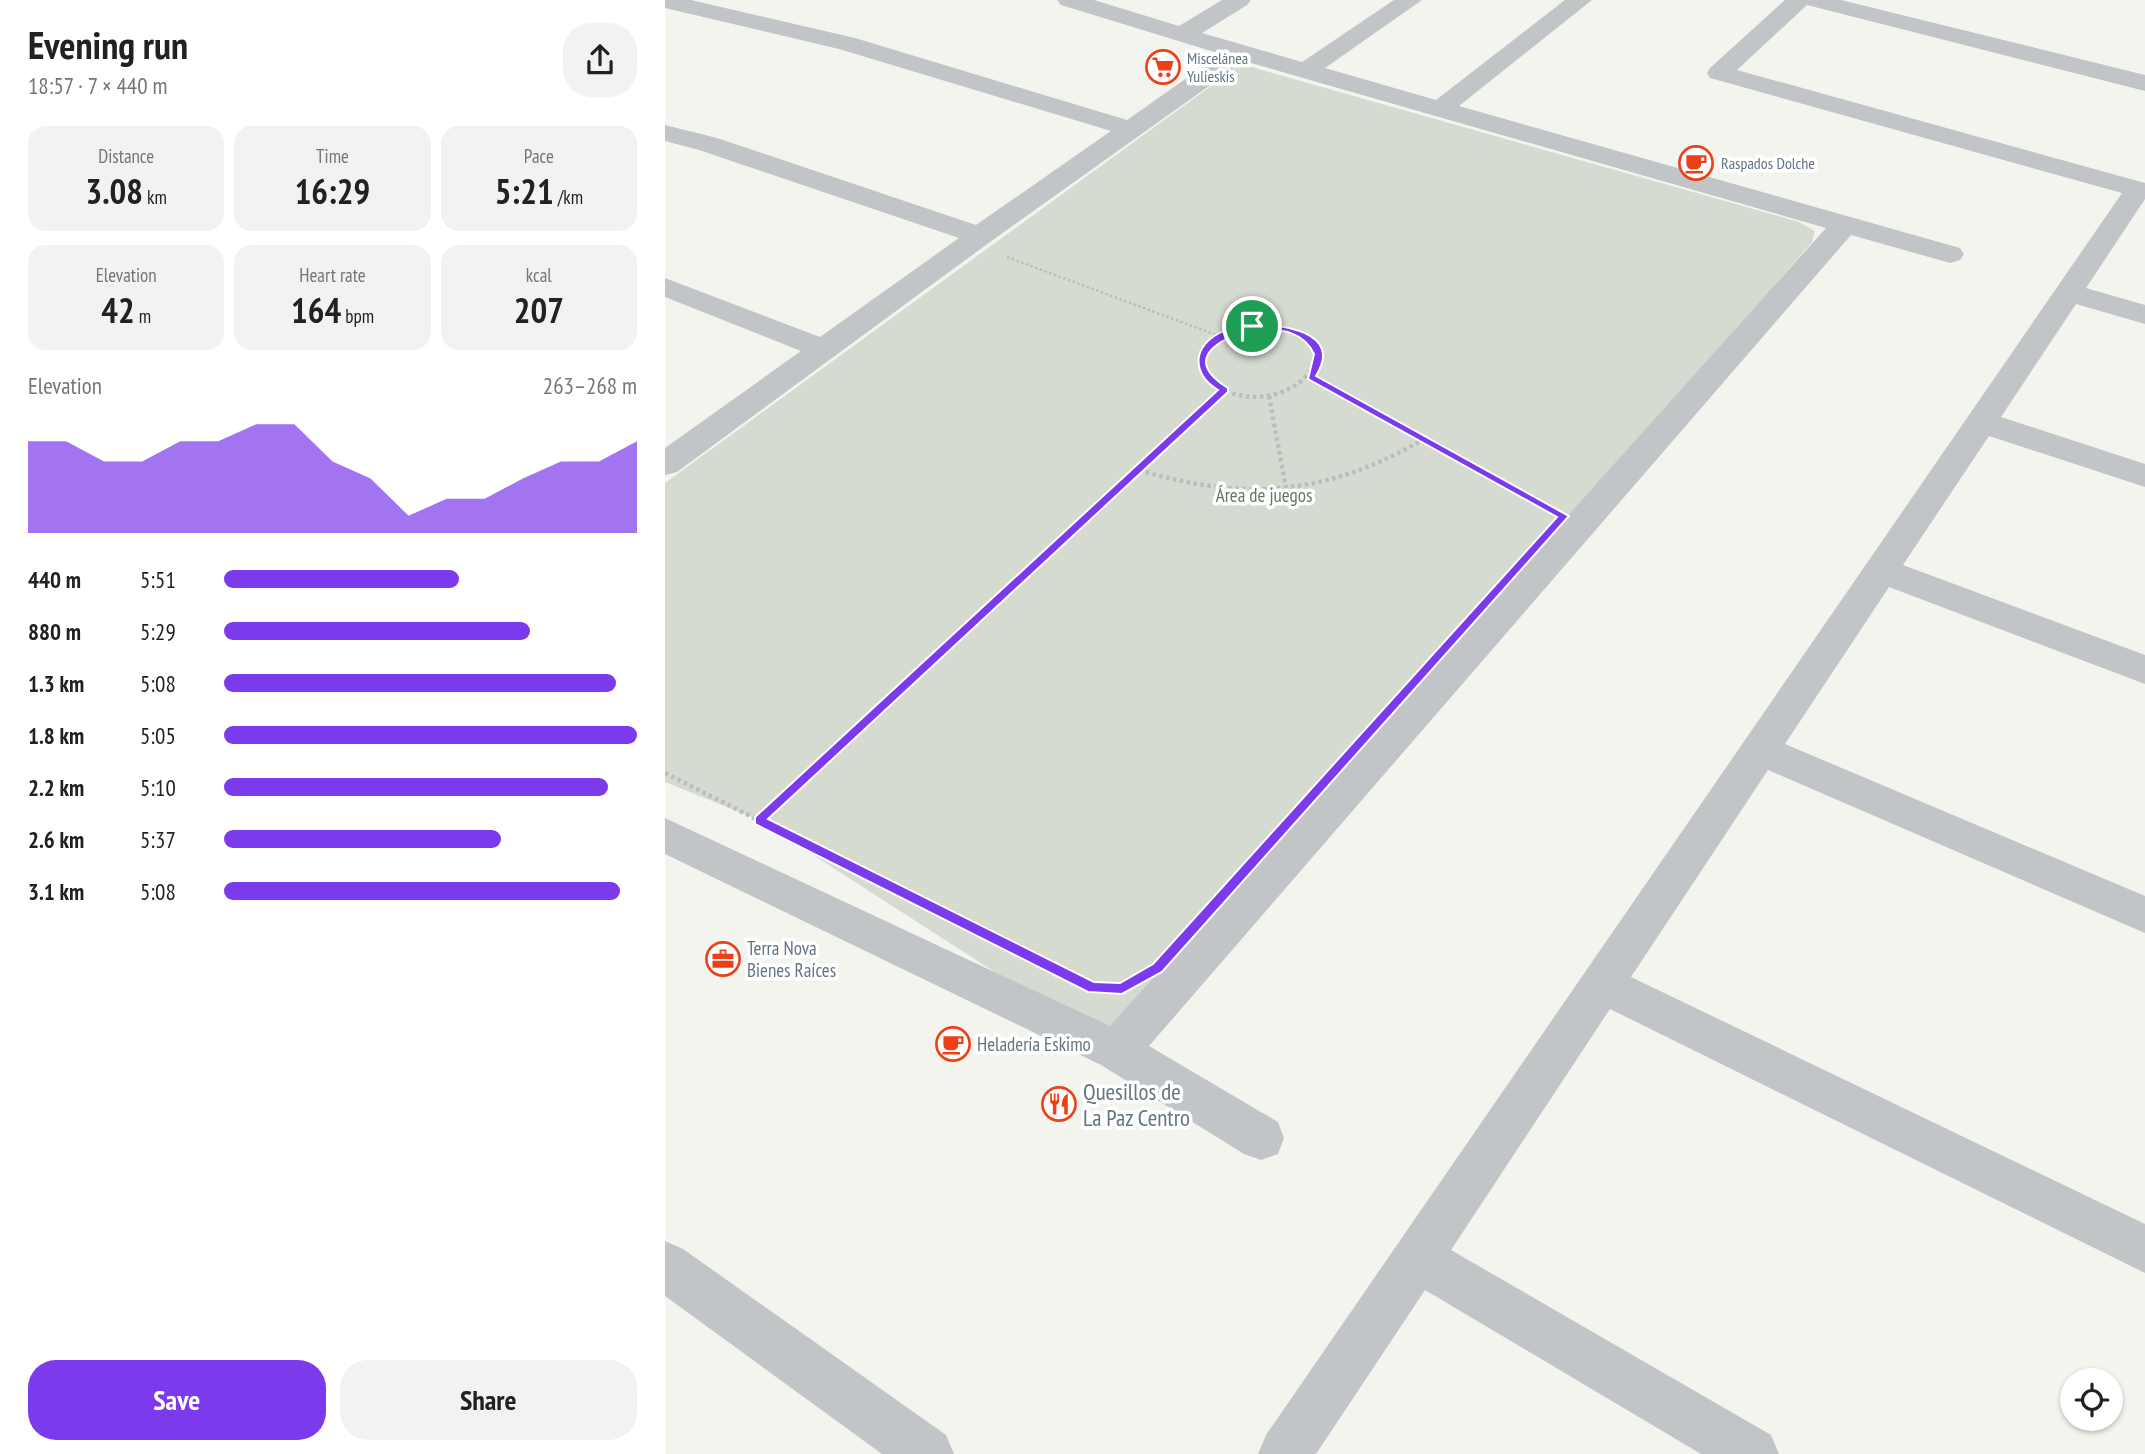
<!DOCTYPE html>
<meta charset="utf-8">
<style>
body{margin:0;font-family:"PT Sans Narrow",sans-serif;background:#f2f2f2;color:#202124;height:100vh;display:flex;flex-direction:column;font-size:26px;white-space:nowrap}
*{box-sizing:border-box;margin:0}
p{font-size:23px;color:#757577}
.icon{flex:none;width:38px;height:38px;fill:none;stroke:currentColor;stroke-width:2;stroke-linecap:round;stroke-linejoin:round}
.map{position:relative;flex:1;overflow:hidden}
.drawer{display:flex;flex-direction:column;background:#fff;width:665px}
.drawer>*{flex:none}
.fabs{position:absolute;left:1395px;top:1368px;display:grid;gap:14px}
.fabs a{display:grid;place-items:center;width:63px;height:63px;border-radius:50%;background:#fff;box-shadow:0 2px 5px #0004;font-size:35px}
.pin{position:absolute;display:grid;place-items:center;width:60px;height:60px;color:#fff;margin:-30px;border:4px solid #fff;border-radius:50%;box-shadow:0 2px 7px #0007}
.round{display:grid;place-items:center;flex:none;width:74px;height:74px;border-radius:28px;background:#f2f2f2}
.head{display:flex;align-items:center;justify-content:space-between;height:119px;padding:0 28px}
h1{font-size:38px;font-weight:800;line-height:52px}
.metrics{display:grid;grid-template-columns:repeat(3,1fr);gap:10px;height:119px;padding:7px 28px}
.metrics div{display:grid;align-content:center;border-radius:18px;background:#f2f2f2;text-align:center}
.metrics b{font-size:35px;font-weight:800}
.metrics small{font-size:19px;font-weight:400}
.metrics p{font-size:19px}
.chart{height:196px;padding:14px 28px}
.chart p{display:flex;justify-content:space-between}
.chart svg{width:100%;height:126px;margin-top:7px;fill:#7c3aed;opacity:.7}
.action{display:flex;gap:14px;margin-top:auto;padding:14px 28px}
.action a{flex:1;height:80px;border-radius:28px;background:#7c3aed;color:#fff;font-size:28px;font-weight:800;line-height:80px;text-align:center}
.action a+a{background:#f2f2f2;color:#202124}
ul{padding:0 28px;list-style:none;font-size:23px}
li{display:grid;grid-template-columns:112px 84px 1fr;align-items:center;height:52px}
li i{height:18px;border-radius:9px;background:#7c3aed}
main{display:flex;flex:1;min-height:0}
.map>svg:first-child{display:block}
.green{fill:#d5dbd0}
.lines{fill:none;stroke-linecap:round;stroke-linejoin:round}
.path-far2{stroke:#babdbf;stroke-width:2.5;stroke-dasharray:2.5 2.5;stroke-linecap:butt}
.path-far1{stroke:#babdbf;stroke-width:4.5;stroke-dasharray:3.5 3.5;stroke-linecap:butt}
.path{stroke:#babdbf;stroke-width:5;stroke-dasharray:4.5 4.5;stroke-linecap:butt}
.street{fill:#c1c5c8;fill-rule:evenodd}
.route{fill:#7c3aed;stroke:#fff;stroke-width:2;fill-rule:evenodd}
.labels{text-anchor:middle;dominant-baseline:central;stroke-width:7;stroke-linejoin:round;paint-order:stroke}
.far-poi-label{font-size:16px;fill:#617582;stroke:#fff;text-anchor:start}
.park-label{font-size:19px;fill:#667960;stroke:#fff}
.poi-label{font-size:19px;fill:#617582;stroke:#fff;text-anchor:start}
.near-poi-label{font-size:23px;fill:#617582;stroke:#fff;text-anchor:start}
</style>
<main>
<section class="drawer">
<div class="head"><div><h1>Evening run</h1><p>18:57 · 7 × 440 m</p></div><a class="round"><svg class="icon" aria-label="share" viewBox="0 0 24 24"><path d="M12 15V3M7 8l5-5 5 5M5 13v7h14v-7"/></svg></a></div>
<div class="metrics">
<div><p>Distance</p><b>3.08<small> km</small></b></div>
<div><p>Time</p><b>16:29</b></div>
<div><p>Pace</p><b>5:21<small> /km</small></b></div>
</div>
<div class="metrics">
<div><p>Elevation</p><b>42<small> m</small></b></div>
<div><p>Heart rate</p><b>164<small> bpm</small></b></div>
<div><p>kcal</p><b>207</b></div>
</div>
<div class="chart"><p><span>Elevation</span>263–268 m</p>
<svg viewBox="0 0 160 44" preserveAspectRatio="none"><path d="M0 44V12L10 12L20 19L30 19L40 12L50 12L60 6L70 6L80 19L90 25L100 38L110 32L120 32L130 25L140 19L150 19L160 12V44z"/></svg>
</div>
<ul>
<li><b>440 m</b>5:51<i style="width:57%"></i></li>
<li><b>880 m</b>5:29<i style="width:74%"></i></li>
<li><b>1.3 km</b>5:08<i style="width:95%"></i></li>
<li><b>1.8 km</b>5:05<i style="width:100%"></i></li>
<li><b>2.2 km</b>5:10<i style="width:93%"></i></li>
<li><b>2.6 km</b>5:37<i style="width:67%"></i></li>
<li><b>3.1 km</b>5:08<i style="width:96%"></i></li>
</ul>
<div class="action"><a>Save</a><a>Share</a></div>
</section>
<div class="map">
<svg width="1480" height="1454" viewBox="0 0 1480 1454">
<rect width="100%" height="100%" fill="#f4f4ef"/>
<polygon class="green" points="576,64 1134,222 1150,231 1147,242 452,1051 94,820 0,782 0,483"/>
<g class="lines">
<g class="path-far2">
<polyline points="342,257 554,336"/>
<path d="M538,360c7,-38 86,-45 109,-19 2,3 4,11 6,15l-2,4"/>
</g>
<g class="path-far1">
<path d="M539,358c-4,47 93,56 113,0"/>
<polyline points="646,377 883,507"/>
<polyline points="604,396 621,488"/>
<path d="M474,470c106,32 189,25 285,-31"/>
<polyline points="0,773 119,833"/>
<polyline points="94,820 559,390"/>
</g>
<polyline class="path" points="115,831 427,988 452,988"/>
<g class="street">
<polygon points="0,0 26,0 190,38 462,120 556,54 396,5 392,0 429,0 514,26 557,0 586,0 582,5 537,33 637,62 729,0 757,0 660,68 771,100 900,0 927,0 794,106 1295,248 1299,254 1295,260 1285,263 1186,235 484,1046 613,1122 619,1138 613,1154 596,1160 579,1154 436,1065 0,854 0,818 445,1026 1161,228 579,61 325,242 12,472 0,475 0,448 136,351 0,297 0,278 155,337 294,238 34,150 0,141 0,125 52,138 311,225 446,131 174,49 0,8"/>
<polygon points="1120,0 1176,0 1480,75 1480,91 1142,5 1072,70 1480,183 1480,199 1421,288 1480,305 1480,324 1411,304 1336,417 1480,464 1480,487 1324,436 1238,565 1480,655 1480,684 1224,587 1120,744 1480,896 1480,933 1103,770 966,977 1480,1224 1480,1273 945,1009 786,1250 1106,1435 1114,1454 1036,1454 760,1290 651,1454 593,1454 601,1435 1457,193 1045,78 1042,73 1045,68"/>
<polygon points="0,1241 18,1249 281,1435 289,1454 217,1454 0,1296"/>
</g>
</g>
<path class="route" d="M587,323c29,2 92,8 64,53l253,140 -407,456 -40,22 -34,-2 -333,-168v-7l463,-427c-22,-13 -28,-37 -4,-54 10,-7 26,-10 38,-13zM588,328c25,2 49,1 61,26l-6,25 249,138 -404,447 -33,19 -26,-1 -326,-163 460,-427v-4c-48,-30 -7,-49 25,-60z"/>
<defs>
<g id="supermarket-ring" transform="scale(1.75)"><circle r="9.5" fill="#fff" stroke="#ed4017" stroke-width="1.5"/><path d="M-6-5.5h2.5l.6 2H6L4.5 2H-2.5L-4.4-4H-6ZM-1.5 3.2a1.3 1.3 0 1 0 .1 0ZM3 3.2a1.3 1.3 0 1 0 .1 0Z" fill="#ed4017"/></g>
<g id="cafe-ring" transform="scale(1.75)"><circle r="9.5" fill="#fff" stroke="#ed4017" stroke-width="1.5"/><path d="M-5.5-4.5H6V0H3Q3 3.5 0 3.5H-2.5Q-5.5 3.5-5.5 0ZM3-3.2v2h1.7v-2ZM-6 4.5H4V6H-6Z" fill="#ed4017"/></g>
<g id="office-ring" transform="scale(1.75)"><circle r="9.5" fill="#fff" stroke="#ed4017" stroke-width="1.5"/><path d="M-6-3h4V-5.5h4V-3h4V5H-6ZM-1-4.5V-3h2v-1.5ZM-6 0V1H6V0Z" fill="#ed4017"/></g>
<g id="restaurant-ring" transform="scale(1.75)"><circle r="9.5" fill="#fff" stroke="#ed4017" stroke-width="1.5"/><path d="M-5-6h1v4h1v-4h1v4h1v-4h1v5L-1.5 .5V6h-2V.5L-5-1ZM5-6V6H3V1.5H1.5Q1.5-4 5-6Z" fill="#ed4017"/></g>
</defs>
<g fill-rule="evenodd">
<use href="#supermarket-ring" x="498" y="67"/>
<use href="#cafe-ring" x="1031" y="163"/>
<use href="#office-ring" x="58" y="959"/>
<use href="#cafe-ring" x="288" y="1044"/>
<use href="#restaurant-ring" x="394" y="1104"/>
</g>
<g class="labels">
<g class="far-poi-label">
<text x="522" y="58">Miscelánea<tspan x="522" dy="18">Yulieskis</tspan></text>
<text x="1056" y="163">Raspados Dolche</text>
</g>
<g class="park-label">
<text x="599" y="495">Área de juegos</text>
</g>
<g class="poi-label">
<text x="82" y="948">Terra Nova<tspan x="82" dy="22">Bienes Raíces</tspan></text>
<text x="312" y="1044">Heladería Eskimo</text>
</g>
<g class="near-poi-label">
<text x="418" y="1091">Quesillos de<tspan x="418" dy="26">La Paz Centro</tspan></text>
</g>
</g>
</svg>
<div class="fabs">
<a><svg class="icon" aria-label="locate" viewBox="0 0 24 24"><circle cx="12" cy="12" r="6"/><path d="M12 2v4M12 18v4M2 12h4M18 12h4"/></svg></a>
</div>
<div class="pin" style="left:587px;top:326px;background:#1e9e55"><svg class="icon" aria-label="arrive" viewBox="0 0 24 24"><path d="M6 21V4h12l-3 4 3 4H6"/></svg></div>
</div>
</main>
